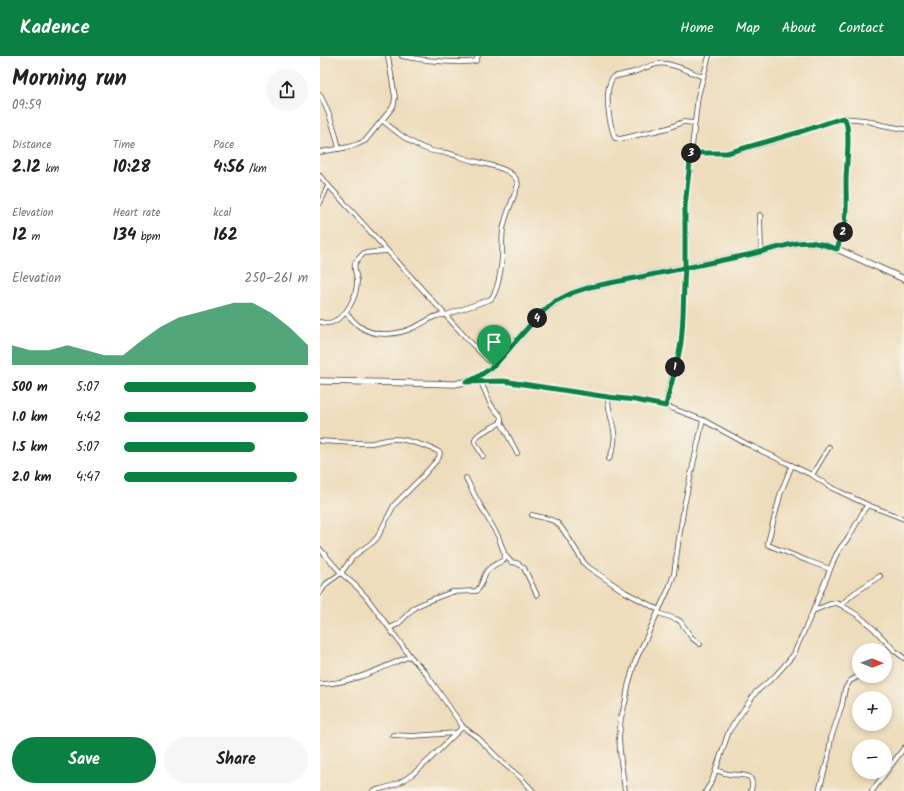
<!DOCTYPE html>
<meta charset="utf-8">
<style>
body{margin:0;font-family:Kalam,sans-serif;background:#f6f6f6;color:#202124;height:100vh;display:flex;flex-direction:column;font-size:15px;white-space:nowrap}
*{box-sizing:border-box;margin:0}
p{font-size:13px;color:#757577}
.icon{flex:none;width:22px;height:22px;fill:none;stroke:currentColor;stroke-width:2;stroke-linecap:round;stroke-linejoin:round}
.map{position:relative;flex:1;overflow:hidden}
.details{display:flex;flex-direction:column;background:#fff;width:320px}
.details>*{flex:none}
.needle{width:26px;rotate:91deg}
.controls{position:absolute;left:532px;top:587px;display:grid;gap:8px}
.controls a{display:grid;place-items:center;width:40px;height:40px;border-radius:50%;background:#fff;box-shadow:0 2px 6px #0003;font-size:20px}
.pin{position:absolute;display:grid;place-items:center;width:34px;height:34px;color:#fff;margin:-41px -17px;border-radius:50% 50% 50% 0;rotate:-45deg;box-shadow:0 0 4px #0007}
.pin .icon{rotate:45deg}
.km{position:absolute;width:20px;height:20px;margin:-10px;border-radius:50%;background:#222;color:#fff;font-size:11px;line-height:20px;text-align:center}
.round{display:grid;place-items:center;flex:none;width:42px;height:42px;border-radius:21px;background:#f6f6f6}
.headline{display:flex;align-items:center;justify-content:space-between;height:68px;padding:0 12px}
h1{font-size:22px;font-weight:700;line-height:30px}
.metrics{display:grid;grid-template-columns:repeat(3,1fr);gap:6px;height:68px;padding:4px 12px}
.metrics div{display:grid;align-content:center}
.metrics b{font-size:17px;font-weight:700}
.metrics small{font-size:11px;font-weight:400}
.metrics p{font-size:11px}
.chart{height:112px;padding:8px 12px}
.chart p{display:flex;justify-content:space-between}
.chart svg{width:100%;height:72px;margin-top:4px;fill:#0b8043;opacity:.7}
.cta{display:flex;gap:8px;margin-top:auto;padding:8px 12px}
.cta a{flex:1;height:46px;border-radius:24px;background:#0b8043;color:#fff;font-size:16px;font-weight:700;line-height:46px;text-align:center}
.cta a+a{background:#f6f6f6;color:#202124}
ul{padding:0 12px;list-style:none;font-size:13px}
li{display:grid;grid-template-columns:64px 48px 1fr;align-items:center;height:30px}
li i{height:10px;border-radius:5px;background:#0b8043}
header{display:flex;align-items:center;gap:24px;box-sizing:border-box;height:56px;padding:0 20px;background:#0b8043;color:#fff}
header strong{font-size:19px}
nav{display:flex;gap:22px;margin-inline-start:auto;font-size:14px}
main{display:flex;flex:1;min-height:0}
.map>svg:first-child{display:block}
.lines{fill:none;stroke-linecap:round;stroke-linejoin:round}
.street-casing{stroke:#3c3934;stroke-width:5.5}
.secondary-casing{stroke:#3c3934;stroke-width:7}
.street{stroke:#fff;stroke-width:4}
.secondary{stroke:#fff;stroke-width:5.5}
.route-casing{stroke:#fff;stroke-width:8}
.route{stroke:#0b8043;stroke-width:5}
</style>
<header>
<strong>Kadence</strong>
<nav><a>Home</a><a>Map</a><a>About</a><a>Contact</a></nav>
</header>
<main>
<section class="details">
<div class="headline"><div><h1>Morning run</h1><p>09:59</p></div><a class="round"><svg class="icon" aria-label="share" viewBox="0 0 24 24"><path d="M12 15V3M7 8l5-5 5 5M5 13v7h14v-7"/></svg></a></div>
<div class="metrics">
<div><p>Distance</p><b>2.12<small> km</small></b></div>
<div><p>Time</p><b>10:28</b></div>
<div><p>Pace</p><b>4:56<small> /km</small></b></div>
</div>
<div class="metrics">
<div><p>Elevation</p><b>12<small> m</small></b></div>
<div><p>Heart rate</p><b>134<small> bpm</small></b></div>
<div><p>kcal</p><b>162</b></div>
</div>
<div class="chart"><p><span>Elevation</span>250–261 m</p>
<svg viewBox="0 0 160 44" preserveAspectRatio="none"><path d="M0 44V32L10 35L20 35L30 32L40 35L50 38L60 38L70 29L80 21L90 15L100 12L110 9L120 6L130 6L140 12L150 21L160 32V44z"/></svg>
</div>
<ul>
<li><b>500 m</b>5:07<i style="width:72%"></i></li>
<li><b>1.0 km</b>4:42<i style="width:100%"></i></li>
<li><b>1.5 km</b>5:07<i style="width:71%"></i></li>
<li><b>2.0 km</b>4:47<i style="width:94%"></i></li>
</ul>
<div class="cta"><a>Save</a><a>Share</a></div>
</section>
<div class="map">
<svg width="584" height="735" viewBox="0 0 584 735">
<rect width="100%" height="100%" fill="#f7f3e8"/>
<filter id="ink" filterUnits="userSpaceOnUse"><feTurbulence type="fractalNoise" baseFrequency=".025" numOctaves="2"/><feDisplacementMap in="SourceGraphic" scale="8" xChannelSelector="R" yChannelSelector="G"/><feConvolveMatrix kernelMatrix="1 2 1 2 8 2 1 2 1" color-interpolation-filters="sRGB"/></filter>
<filter id="wash" filterUnits="userSpaceOnUse"><feTurbulence type="fractalNoise" baseFrequency=".012" numOctaves="4" result="noise"/><feDisplacementMap in="SourceGraphic" scale="16" xChannelSelector="R" yChannelSelector="G"/><feGaussianBlur stdDeviation="0.9" result="paint"/><feColorMatrix in="noise" values="0 0 0 0 0 0 0 0 0 0 0 0 0 0 0 0 0 1.4 0 .05"/><feComposite in="paint" operator="in"/></filter>
<g filter="url(#wash)">
<rect width="100%" height="100%" fill="#edb"/>
</g>
<g filter="url(#ink)">
<g class="lines">
<g class="street-casing">
<g id="street">
<path d="M82,0c19,4 38,6 58,6 5,0 11,0 16,-1l2,-5"/>
<path d="M0,39c8,14 16,38 19,54"/>
<path d="M374,67l-11,-1 -15,6 -48,11 -5,-1c-6,-16 -12,-47 -2,-61 7,-2 14,-3 21,-5 11,-4 22,-10 33,-8 12,2 24,8 36,13"/>
<polyline points="0,96 29,91 38,88 45,85 72,52 74,48 75,41 68,0"/>
<polyline points="371,97 407,97 453,85 522,62 545,64 562,69 584,73"/>
<polyline points="0,120 148,284 174,310"/>
<polyline points="0,147 8,130"/>
<polyline points="440,159 441,196"/>
<path d="M517,193c3,-9 7,-18 8,-27 2,-13 1,-27 1,-41 0,-15 5,-49 -1,-62"/>
<path d="M26,257c4,4 8,9 13,13 16,12 39,9 56,1 12,-5 18,-13 31,-12l45,-16c7,-9 10,-30 11,-42 1,-11 -1,-21 2,-32 3,-14 10,-27 14,-41 -3,-16 -31,-19 -44,-23 -9,-2 -18,-6 -27,-8 -6,-1 -12,-1 -18,-3 -18,-6 -33,-18 -47,-30"/>
<path d="M0,266c4,1 9,2 12,0 15,-5 25,-26 25,-41 0,-5 -4,-13 -2,-18 2,-3 7,-8 9,-10l23,-2"/>
<polyline points="151,326 183,325 288,341 315,344 346,350 383,364 427,388 492,419 512,432 548,449 584,463"/>
<path d="M161,326l9,21 3,5 7,7 1,3v4c-5,5 -29,12 -26,20 2,5 6,10 8,14"/>
<path d="M288,341c0,25 14,35 1,62"/>
<polyline points="346,350 348,336 358,299 361,286 365,212 365,150 378,40 389,0"/>
<polyline points="181,366 197,397"/>
<path d="M0,385c17,1 35,3 52,2 8,-1 16,-5 24,-4 8,0 39,9 44,14l-1,4 -3,4 -14,16 -28,28 -17,33 -4,4 -14,10 -7,6 -11,15 -15,11 -6,9"/>
<polyline points="472,409 461,436 448,486 448,489 488,505 510,513"/>
<polyline points="492,419 509,391"/>
<path d="M212,459c7,2 17,3 24,7 8,6 22,32 28,41l4,4 37,25 34,18"/>
<polyline points="0,493 21,517 37,531 47,542 90,600 105,616 143,671 158,682 183,707 201,722 213,735"/>
<polyline points="185,499 191,506 197,507 204,512 217,539"/>
<polyline points="521,549 533,538 560,520"/>
<polyline points="493,555 510,548 516,547 521,549 539,560 554,573 575,595 584,602"/>
<polyline points="338,557 356,563 360,565 372,582 380,588"/>
<path d="M70,572l8,-4 17,-17 13,-6 24,-9 24,-1c7,-4 6,-14 11,-20 4,-5 11,-8 17,-11l1,-5 -7,-19 -23,-40 -9,-18"/>
<path d="M0,628c32,0 61,-16 90,-28"/>
<polyline points="73,679 92,680 136,677"/>
<path d="M396,714c4,2 8,3 13,4 13,2 27,-3 22,17"/>
<path d="M53,735c10,-3 20,-4 29,-10 24,-14 41,-37 61,-54"/>
<polyline points="305,735 301,706 299,682 301,662 306,643 308,630 315,606 349,532 354,518 359,482 364,450 383,364"/>
<polyline points="386,735 392,725 409,675 436,636 455,620 463,611 474,598 476,593 493,555 516,499 521,491 529,481 544,454 548,449"/>
<polyline points="499,735 508,702 511,682 522,649 525,633 530,625 539,620"/>
<polyline points="552,735 584,692"/>
</g>
</g>
<g class="secondary-casing">
<polyline id="secondary" points="0,325 135,328 153,324 160,320 174,310 219,259 235,246 252,237 270,231 432,198 476,187 490,186 501,188 517,193 584,223"/>
</g>
<use href="#street" class="street"/>
<use href="#secondary" class="secondary"/>
</g>
</g>
<g class="lines" filter="url(#ink)">
<g class="route-casing">
<path id="route" d="M174,310c-9,6 -17,13 -28,16l37,-1 105,16 27,3 31,6c4,-21 12,-42 15,-64 3,-24 2,-50 4,-74l67,-14 44,-11 14,-1 11,2 16,5c3,-9 7,-18 8,-27 2,-13 1,-27 1,-40 0,-16 5,-50 -1,-63l-3,-1 -42,14 -73,21h-36l-6,53v62l-95,19 -18,6 -18,9 -15,13 -45,51"/>
</g>
<use href="#route" class="route"/>
</g>
</svg>
<div class="controls">
<a><svg class="needle" viewBox="-14 -14 28 28"><path d="M0-13l5 13h-10z" fill="#e53935"/><path d="M0 13l5-13h-10z" fill="#757577"/></svg></a>
<a>+</a>
<a>−</a>
</div>
<div class="pin" style="left:174px;top:310px;background:#1e9e55"><svg class="icon" aria-label="arrive" viewBox="0 0 24 24"><path d="M6 21V4h12l-3 4 3 4H6"/></svg></div>
<b class="km" style="left:355px;top:311px">1</b>
<b class="km" style="left:523px;top:176px">2</b>
<b class="km" style="left:371px;top:97px">3</b>
<b class="km" style="left:217px;top:262px">4</b>
</div>
</main>
